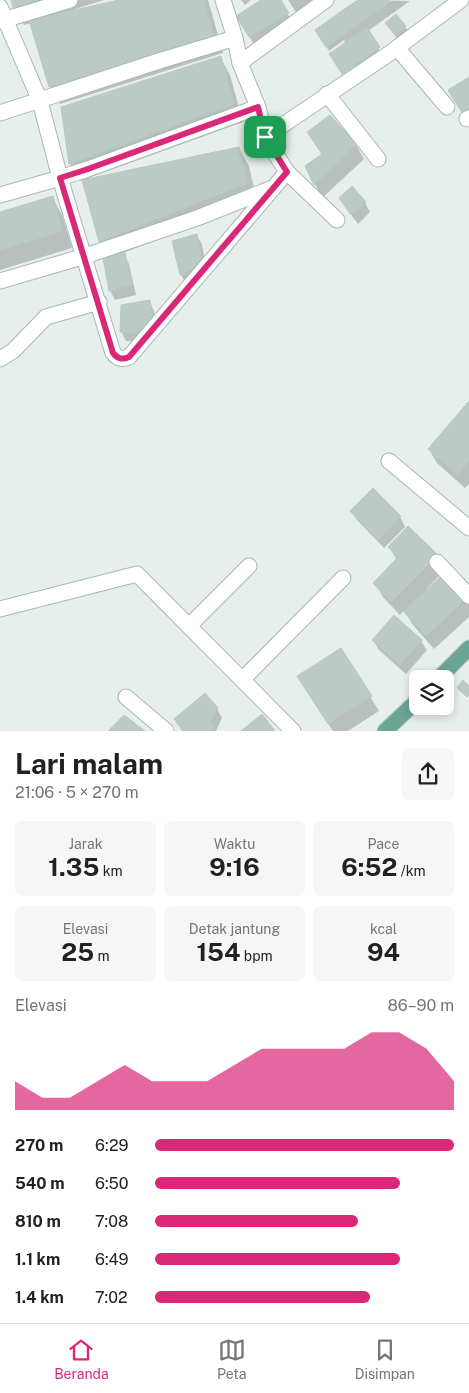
<!DOCTYPE html>
<html lang="id">
<meta charset="utf-8">
<style>
body{margin:0;font-family:"Public Sans",sans-serif;background:#f6f6f6;color:#202124;height:100vh;display:flex;flex-direction:column;font-size:19px;white-space:nowrap}
*{box-sizing:border-box;margin:0}
p{font-size:16px;color:#757577}
.icon{flex:none;width:28px;height:28px;fill:none;stroke:currentColor;stroke-width:2;stroke-linecap:round;stroke-linejoin:round}
.map{position:relative;height:731px;overflow:hidden}
.details{display:flex;flex-direction:column;background:#fff;flex:1}
.details>*{flex:none}
.buttons{position:absolute;left:409px;top:670px;display:grid;gap:10px}
.buttons a{display:grid;place-items:center;width:45px;height:45px;border-radius:8px;background:#fff;box-shadow:0 2px 8px #0003;font-size:25px}
.pin{position:absolute;display:grid;place-items:center;width:42px;height:42px;color:#fff;margin:-21px;border-radius:10px;box-shadow:0 2px 8px #0006}
.round{display:grid;place-items:center;flex:none;width:52px;height:52px;border-radius:8px;background:#f6f6f6}
.headline{display:flex;align-items:center;justify-content:space-between;height:85px;padding:0 15px}
h1{font-size:28px;font-weight:700;line-height:38px}
.figures{display:grid;grid-template-columns:repeat(3,1fr);gap:8px;height:85px;padding:5px 15px}
.figures div{display:grid;align-content:center;border-radius:8px;background:#f6f6f6;text-align:center}
.figures b{font-size:25px;font-weight:700}
.figures small{font-size:14px;font-weight:400}
.figures p{font-size:14px}
.chart{height:140px;padding:10px 15px}
.chart p{display:flex;justify-content:space-between}
.chart svg{width:100%;height:90px;margin-top:5px;fill:#db2777;opacity:.7}
ul{padding:0 15px;list-style:none;font-size:16px}
li{display:grid;grid-template-columns:80px 60px 1fr;align-items:center;height:38px}
li i{height:12px;border-radius:6px;background:#db2777}
.menu{display:flex;justify-content:space-around;align-items:center;height:70px;border-top:1px solid #e0e0e0;background:#fff;font-size:14px;color:#757577}
.menu a{display:grid;justify-items:center;gap:2px}
.menu .selected{color:#db2777}
.map>svg:first-child{display:block}
.shadow{fill:#0003}
.building{fill:#bbcac4;stroke:#b8c9c2}
.lines{fill:none;stroke-linecap:round;stroke-linejoin:round}
.minor-casing{stroke:#a8b8b2;stroke-width:17}
.major-casing{stroke:#c2cac8;stroke-width:17}
.minor{stroke:#fff;stroke-width:15}
.major{stroke:#6aa596;stroke-width:15}
.route-casing{stroke:#fff;stroke-width:10}
.route{stroke:#db2777;stroke-width:6}
</style>
<div class="map">
<svg width="469" height="731" viewBox="0 0 469 731">
<rect width="100%" height="100%" fill="#e6efeb"/>
<g class="shadow">
<polygon points="12,0 104,0 75,9 76,11 125,0 208,0 223,53 60,104 50,87 31,23 24,25 14,7"/>
<polygon points="241,0 251,0 245,5"/>
<polygon points="263,0 279,0 293,23 255,46 237,16"/>
<polygon points="288,0 319,0 297,14"/>
<polygon points="360,0 410,1 368,31 384,57 351,86 346,44 344,40 329,51 319,35"/>
<polygon points="396,15 408,31 398,39 389,28"/>
<polygon points="220,57 230,75 243,122 88,178 89,180 239,149 249,166 257,201 123,253 129,264 136,295 115,300 110,290 110,258 100,241 83,180 80,181 70,164 62,108"/>
<polygon points="356,145 364,159 322,198 307,167 323,155"/>
<polygon points="52,197 62,215 72,248 0,270 0,213"/>
<polygon points="365,203 370,212 358,224 346,208"/>
<polygon points="196,235 202,244 207,274 186,284 181,275 174,242"/>
<polygon points="149,301 154,311 158,331 142,342 126,341 121,331"/>
<polygon points="469,403 469,484 465,488 437,463 429,449"/>
<polygon points="373,489 400,517 405,527 384,548 357,520 351,511"/>
<polygon points="408,528 445,570 426,589 427,591 469,589 469,617 434,649 413,625 404,610 400,615 383,597 375,583 397,560 389,547"/>
<polygon points="373,640 421,641 427,650 406,674 379,650"/>
<polygon points="341,650 379,711 348,731 333,731 307,690"/>
<polygon points="217,709 222,718 216,731 182,731 176,720"/>
</g>
<g class="building">
<polygon points="11,0 38,0 13,8"/>
<polygon points="119,0 204,0 214,36 49,87 29,20"/>
<polygon points="261,0 281,0 289,13 249,37 236,16"/>
<polygon points="358,0 365,0 374,13 358,25 346,8"/>
<polygon points="365,0 389,0 390,2 374,13"/>
<polygon points="346,8 358,25 341,37 329,20"/>
<polygon points="396,14 406,26 395,35 385,23"/>
<polygon points="329,20 341,37 326,47 315,30"/>
<polygon points="367,27 380,47 354,65 356,69 344,77 329,54"/>
<polygon points="221,56 234,104 69,164 61,107"/>
<polygon points="469,77 469,113 464,116 448,90"/>
<polygon points="330,115 357,144 314,185 305,166 322,154 307,132"/>
<polygon points="239,147 248,183 99,242 82,180"/>
<polygon points="352,186 366,202 351,215 339,198"/>
<polygon points="53,196 63,231 0,250 0,212"/>
<polygon points="197,234 202,264 180,275 172,241"/>
<polygon points="125,253 132,285 109,291 103,258"/>
<polygon points="150,300 154,321 136,333 120,332 121,305"/>
<polygon points="469,401 469,461 457,475 428,449"/>
<polygon points="373,488 401,516 378,540 350,511"/>
<polygon points="408,526 438,555 391,602 373,583 398,557 388,547"/>
<polygon points="451,567 469,596 426,636 403,611"/>
<polygon points="394,615 422,640 400,665 372,640"/>
<polygon points="341,648 372,696 328,724 297,676"/>
<polygon points="463,680 469,686 469,695 467,697 457,688"/>
<polygon points="205,693 218,708 210,721 215,727 211,731 183,731 174,719"/>
<polygon points="262,714 275,731 241,731"/>
<polygon points="124,715 145,731 108,731"/>
</g>
<g class="lines">
<g class="minor-casing">
<g id="minor">
<polyline points="0,7 40,101 60,178 0,195"/>
<polyline points="0,21 70,0"/>
<path d="M235,38l5,25 18,44 -173,63 -25,8 53,175c5,6 9,7 16,4l158,-185 -22,-35 -7,-30"/>
<polyline points="397,48 447,107"/>
<polyline points="240,63 326,0"/>
<polyline points="327,94 378,159"/>
<polyline points="0,113 159,61 235,38 223,0"/>
<polyline points="467,119 469,118"/>
<polyline points="265,137 390,53 461,0"/>
<polyline points="287,172 337,220"/>
<polyline points="0,281 85,256 197,218 270,189"/>
<polyline points="0,359 13,351 46,317 99,302"/>
<polyline points="389,461 469,528"/>
<polyline points="437,562 469,596"/>
<polyline points="0,609 137,574 293,731"/>
<polyline points="189,626 249,566"/>
<polyline points="242,680 343,578"/>
<polyline points="126,697 166,731"/>
</g>
</g>
<g class="major-casing">
<g id="major">
<polyline points="438,679 469,648"/>
<polyline points="385,731 418,700"/>
</g>
</g>
<use href="#minor" class="minor"/>
<use href="#major" class="major"/>
</g>
<g class="lines">
<g class="route-casing">
<path id="route" d="M258,107l7,30 22,35 -158,185c-7,3 -11,2 -16,-4l-53,-175 25,-8z"/>
</g>
<use href="#route" class="route"/>
</g>
</svg>
<div class="buttons">
<a><svg class="icon" aria-label="layers" viewBox="0 0 24 24"><path d="M12 4l9 5-9 5-9-5zM3 14l9 5 9-5"/></svg></a>
</div>
<div class="pin" style="left:265px;top:137px;background:#1e9e55"><svg class="icon" aria-label="arrive" viewBox="0 0 24 24"><path d="M6 21V4h12l-3 4 3 4H6"/></svg></div>
</div>
<section class="details">
<div class="headline"><div><h1>Lari malam</h1><p>21:06 · 5 × 270 m</p></div><a class="round"><svg class="icon" aria-label="share" viewBox="0 0 24 24"><path d="M12 15V3M7 8l5-5 5 5M5 13v7h14v-7"/></svg></a></div>
<div class="figures">
<div><p>Jarak</p><b>1.35<small> km</small></b></div>
<div><p>Waktu</p><b>9:16</b></div>
<div><p>Pace</p><b>6:52<small> /km</small></b></div>
</div>
<div class="figures">
<div><p>Elevasi</p><b>25<small> m</small></b></div>
<div><p>Detak jantung</p><b>154<small> bpm</small></b></div>
<div><p>kcal</p><b>94</b></div>
</div>
<div class="chart"><p><span>Elevasi</span>86–90 m</p>
<svg viewBox="0 0 160 44" preserveAspectRatio="none"><path d="M0 44V30L10 38L20 38L30 30L40 22L50 30L60 30L70 30L80 22L90 14L100 14L110 14L120 14L130 6L140 6L150 14L160 30V44z"/></svg>
</div>
<ul>
<li><b>270 m</b>6:29<i style="width:100%"></i></li>
<li><b>540 m</b>6:50<i style="width:82%"></i></li>
<li><b>810 m</b>7:08<i style="width:68%"></i></li>
<li><b>1.1 km</b>6:49<i style="width:82%"></i></li>
<li><b>1.4 km</b>7:02<i style="width:72%"></i></li>
</ul>
</section>
<nav class="menu">
<a class="selected"><svg class="icon" aria-label="home" viewBox="0 0 24 24"><path d="M3 11l9-7 9 7M6 9v11h12V9"/></svg>Beranda</a>
<a><svg class="icon" aria-label="map" viewBox="0 0 24 24"><path d="M3 6l6-2 6 2 6-2v14l-6 2-6-2-6 2zM9 4v14M15 6v14"/></svg>Peta</a>
<a><svg class="icon" aria-label="saved" viewBox="0 0 24 24"><path d="M7 4h10v16l-5-4-5 4z"/></svg>Disimpan</a>
</nav>
